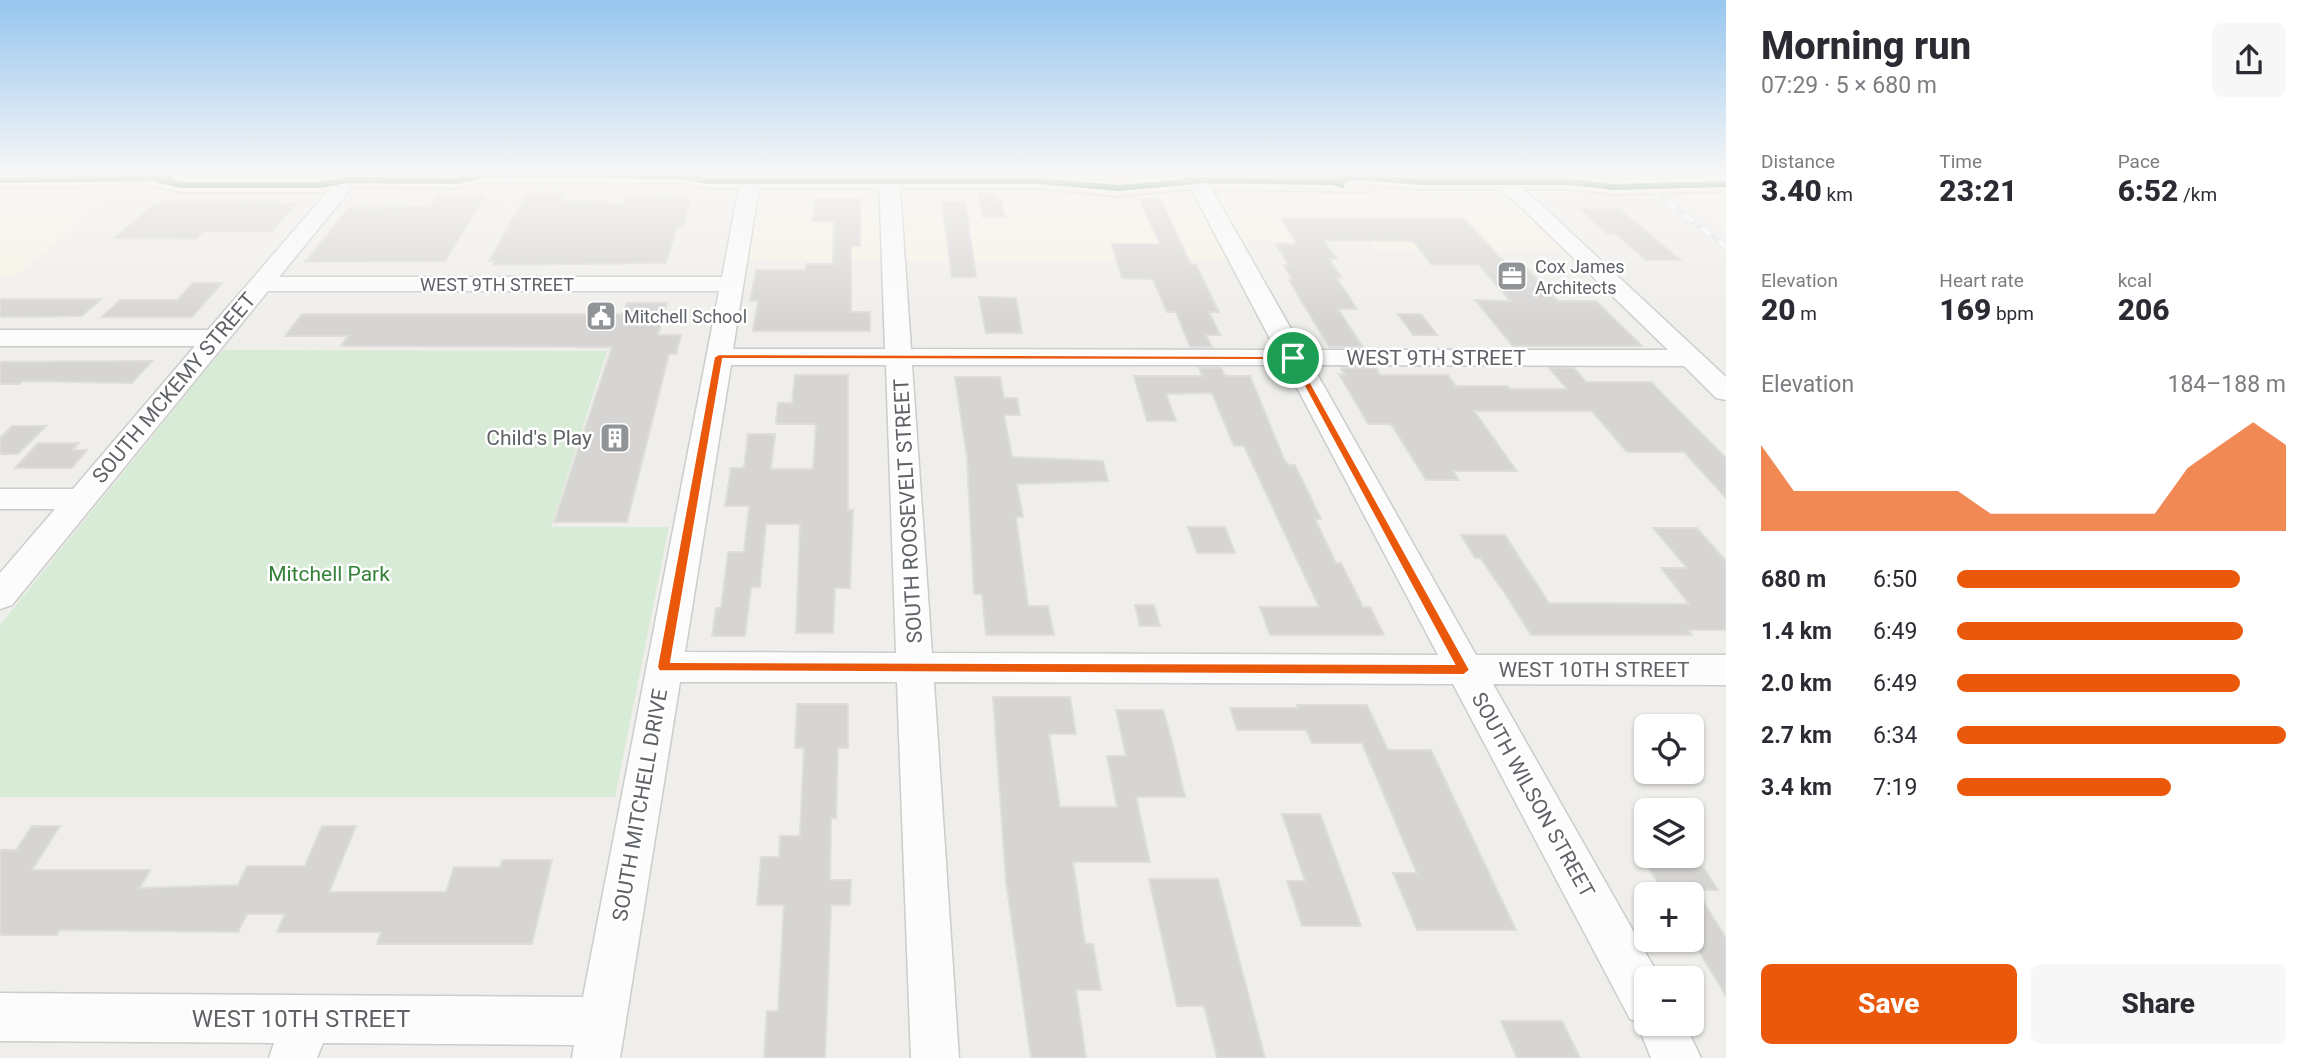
<!DOCTYPE html>
<meta charset="utf-8">
<style>
body{margin:0;font-family:Roboto,sans-serif;background:#f7f7f7;color:#2b2b33;height:100vh;display:flex;flex-direction:column;font-size:26px;white-space:nowrap}
*{box-sizing:border-box;margin:0}
p{font-size:23px;color:#7c7c81}
.icon{flex:none;width:38px;height:38px;fill:none;stroke:currentColor;stroke-width:2;stroke-linecap:round;stroke-linejoin:round}
.map{position:relative;flex:1;overflow:hidden}
.details{display:flex;flex-direction:column;background:#fff;width:595px}
.details>*{flex:none}
.buttons{position:absolute;left:1634px;top:714px;display:grid;gap:14px}
.buttons a{display:grid;place-items:center;width:70px;height:70px;border-radius:10px;background:#fff;box-shadow:0 2px 5px #0004;font-size:35px}
.pin{position:absolute;display:grid;place-items:center;width:60px;height:60px;color:#fff;margin:-30px;border:4px solid #fff;border-radius:50%;box-shadow:0 2px 7px #0007}
.round{display:grid;place-items:center;flex:none;width:74px;height:74px;border-radius:10px;background:#f7f7f7}
.overview{display:flex;align-items:center;justify-content:space-between;height:119px;padding:0 35px}
h1{font-size:38px;font-weight:800;line-height:52px}
.figures{display:grid;grid-template-columns:repeat(3,1fr);gap:10px;height:119px;padding:7px 35px}
.figures div{display:grid;align-content:center}
.figures b{font-size:30px;font-weight:800}
.figures small{font-size:19px;font-weight:400}
.figures p{font-size:19px}
.chart{height:196px;padding:14px 35px}
.chart p{display:flex;justify-content:space-between}
.chart svg{width:100%;height:126px;margin-top:7px;fill:#ea580c;opacity:.7}
.action{display:flex;gap:14px;margin-top:auto;padding:14px 35px}
.action a{flex:1;height:80px;border-radius:10px;background:#ea580c;color:#fff;font-size:28px;font-weight:800;line-height:80px;text-align:center}
.action a+a{background:#f7f7f7;color:#2b2b33}
ul{padding:0 35px;list-style:none;font-size:23px}
li{display:grid;grid-template-columns:112px 84px 1fr;align-items:center;height:52px}
li i{height:18px;border-radius:9px;background:#ea580c}
main{display:flex;flex:1;min-height:0}
.map>svg:first-child{display:block}
.commercial{fill:#f7f3e4}
.green{fill:#d8ebd6}
.building{fill:#d6d5d3;stroke:#deddd9;stroke-width:2}
.lines{fill:none;stroke-linecap:round;stroke-linejoin:round}
.minor-casing{stroke:#cbcccc;stroke-width:3}
.major-casing{stroke:#d7ceb8;stroke-width:4}
.minor{fill:#fdfcfc;fill-rule:evenodd}
.major{fill:#f4f2e9;fill-rule:evenodd}
.rail-casing{stroke:#e4e4e4;stroke-width:5}
.rail{stroke:#fff;stroke-width:3.5;stroke-dasharray:11;stroke-linecap:butt}
.cycleway-casing{stroke:#fff;stroke-width:10}
.cycleway{stroke:#1b5e20;stroke-width:6}
.route{fill:#ea580c;stroke:#fff;stroke-width:2;fill-rule:evenodd}
.labels{text-anchor:middle;dominant-baseline:central;stroke-width:5;stroke-linejoin:round;paint-order:stroke}
.far-poi-label{font-size:18px;fill:#5f6368;stroke:#fff;text-anchor:start}
.far-street-label{font-size:18px;fill:#5f6368;stroke:#fff}
.street-label{font-size:21px;fill:#5f6368;stroke:#fff}
.poi-label{font-size:21px;fill:#5f6368;stroke:#fff;text-anchor:end}
.park-label{font-size:21px;fill:#348238;stroke:#fff}
.near-street-label{font-size:24px;fill:#5f6368;stroke:#fff}
</style>
<main>
<div class="map">
<svg width="1726" height="1058" viewBox="0 0 1726 1058">
<rect width="100%" height="100%" fill="#efeeea"/>
<g class="commercial">
<polygon points="1726,189 1726,232 1673,191"/>
<polygon points="0,190 116,191 18,274 0,274"/>
<polygon points="770,191 868,192 878,195 881,260 748,259 758,197"/>
<polygon points="912,192 1185,192 1194,196 1229,260 906,261 902,195"/>
<polygon points="1225,192 1502,193 1511,197 1567,250 1376,250 1370,242 1238,241 1215,197"/>
</g>
<polygon class="green" points="222,350 607,351 551,527 669,527 615,797 0,797 0,625"/>
<g class="building">
<polygon points="528,192 566,193 561,202 624,203 625,199 690,198 683,226 677,226 666,263 493,265 495,261 489,261"/>
<polygon points="978,193 996,193 997,200 1001,200 1005,217 983,217"/>
<polygon points="437,197 484,197 445,261 305,262 349,208 430,207"/>
<polygon points="1139,198 1160,198 1191,265 1196,265 1209,292 1219,312 1209,312 1220,335 1206,335 1212,347 1190,347 1176,312 1167,312 1153,279 1122,278 1112,244 1160,244"/>
<polygon points="815,199 860,199 860,246 851,246 851,312 870,312 870,331 753,331 758,301 750,301 756,270 806,270 806,264 833,264 834,221 813,221"/>
<polygon points="172,202 231,202 297,203 272,231 204,231 196,239 114,238 156,203"/>
<polygon points="942,202 965,202 976,277 952,277"/>
<polygon points="1580,209 1620,209 1680,260 1646,260 1616,234 1607,234"/>
<polygon points="1281,218 1463,218 1508,266 1525,266 1558,301 1596,301 1642,346 1513,346 1475,300 1510,301 1479,265 1432,265 1413,241 1323,240 1337,259 1329,259 1341,277 1336,277 1357,309 1338,309 1363,347 1329,347 1289,280 1293,280 1284,265 1289,265 1276,244 1297,244"/>
<polygon points="193,283 222,283 192,317 102,317 120,300 177,300"/>
<polygon points="979,297 1016,298 1022,333 986,333"/>
<polygon points="0,299 101,299 82,316 0,317"/>
<polygon points="627,303 667,303 658,335 681,335 676,354 669,354 627,522 554,522 612,347 341,346 348,336 285,336 302,314 623,314"/>
<polygon points="1398,314 1421,314 1437,335 1413,335"/>
<polygon points="152,361 132,383 23,381 19,384 0,384 0,362"/>
<polygon points="1199,368 1221,368 1225,376 1250,376 1284,459 1289,465 1295,465 1321,519 1315,519 1336,563 1341,563 1363,607 1370,607 1384,635 1270,635 1260,607 1319,607 1244,446 1234,446 1212,393 1166,394 1176,421 1147,421 1134,376 1203,376"/>
<polygon points="1341,368 1376,368 1380,375 1448,375 1456,386 1508,386 1510,389 1567,389 1549,368 1574,368 1586,382 1651,382 1726,458 1726,498 1684,452 1627,452 1592,411 1474,411 1517,471 1453,471 1459,480 1426,480 1391,424 1368,424 1339,374 1345,375"/>
<polygon points="795,375 848,375 848,510 853,510 850,588 835,588 833,633 796,633 800,524 766,524 760,587 751,587 745,636 712,636 716,608 721,608 728,552 744,552 749,506 725,506 731,468 744,468 748,434 775,434 771,469 813,469 816,424 776,424 778,403 792,403"/>
<polygon points="955,377 1000,377 1004,398 1017,398 1020,415 1004,415 1012,457 1103,461 1108,481 1017,484 1023,517 1016,517 1028,606 1048,606 1054,635 986,635 982,594 974,594 967,457"/>
<polygon points="12,426 46,426 18,454 0,454 0,438"/>
<polygon points="38,443 79,443 72,450 87,450 72,468 15,468"/>
<polygon points="1188,527 1225,527 1235,553 1197,553"/>
<polygon points="1653,528 1697,528 1726,561 1726,630 1688,630 1692,635 1531,635 1504,592 1480,558 1475,558 1461,535 1505,535 1549,603 1689,604 1661,568 1687,568"/>
<polygon points="1135,605 1154,605 1160,626 1140,626"/>
<polygon points="993,697 1070,697 1076,734 1049,734 1060,807 1117,807 1107,756 1126,756 1116,710 1163,710 1172,741 1185,797 1136,797 1150,862 1073,862 1085,944 1093,944 1101,990 1076,990 1086,1058 1031,1058 1006,881"/>
<polygon points="797,704 848,704 848,748 838,748 836,818 831,818 830,880 851,880 850,905 831,905 825,1058 764,1058 767,1011 778,1011 784,905 757,905 761,857 779,857 780,836 800,836 804,748 795,748"/>
<polygon points="1297,705 1367,705 1388,750 1431,750 1516,930 1417,930 1393,873 1417,873 1362,743 1312,743 1306,730 1237,730 1230,708 1298,708"/>
<polygon points="1282,814 1320,814 1361,926 1302,926 1287,881 1305,881"/>
<polygon points="32,826 60,826 32,870 150,870 140,888 238,885 247,866 305,866 322,826 356,826 329,892 446,892 454,867 500,867 502,860 552,860 532,944 377,944 381,932 277,932 285,914 247,914 238,932 60,930 57,935 0,935 0,850 16,850"/>
<polygon points="1649,868 1704,868 1718,890 1696,890 1726,938 1726,996 1692,940 1692,894 1664,894"/>
<polygon points="1149,879 1218,879 1265,1058 1217,1058 1204,1006 1177,1006"/>
<polygon points="1501,1021 1562,1021 1580,1058 1517,1058"/>
</g>
<g class="lines">
<g class="minor-casing">
<path id="minor" d="M348,174l10,6 -79,97h443l18,-96 10,-6 10,6 -27,168h152l-6,-175h20l12,175 365,1 -89,-169 10,-6 10,6 96,169h365l-147,-143 -40,-33h22l32,25 191,178v23l-10,-2 -32,-32 -372,-1 164,290h250v30l-233,-1 167,294h-13v46h38l16,34h-50l-15,-37 -6,-2 -177,-335 -519,-2 25,376h-48l-14,-376h-217l-60,376h-48l2,-13 -251,-2 -6,15h-48l5,-15 -274,-2v-48l583,4 136,-706h-451l-256,314 -12,4v-36l55,-64h-55v-20h73l122,-143h-195v-16h208l133,-154zM731,365h155l10,288 -211,-1zM912,365h373l153,290 -506,-2z"/>
</g>
<g class="major-casing">
<polygon id="major" points="0,174 192,174 194,178 319,178 343,174 1039,174 1098,181 1162,178 1165,174 1571,175 1613,180 1726,177 1726,191 1613,194 1571,189 1422,189 1369,185 1367,192 1197,188 1118,196 1039,188 707,188 681,183 486,182 456,188 348,187 319,192 183,192 150,185 0,187"/>
</g>
<use href="#minor" class="minor"/>
<use href="#major" class="major"/>
<g class="rail-casing">
<polyline id="rail" points="1632,174 1726,247"/>
</g>
<use href="#rail" class="rail"/>
<g class="cycleway-casing">
<g id="cycleway">
<polyline points="0,180 170,178"/>
<polyline points="159,180 183,185 319,185 348,180 456,181 486,175 681,176 707,181 1039,181 1118,188 1197,181"/>
<polyline points="1186,180 1332,182 1342,185"/>
<polyline points="1332,182 1355,177 1422,182 1571,182 1613,187 1726,184"/>
</g>
</g>
<use href="#cycleway" class="cycleway"/>
</g>
<linearGradient id="sky" x2="0" y2="1"><stop stop-color="#97c6ef"/><stop offset="0.54" stop-color="#f8f7f6"/><stop offset="1" stop-color="#f8f7f6" stop-opacity="0"/></linearGradient>
<rect width="1726" height="322" fill="url(#sky)"/>
<path class="route" d="M719,354l577,2 174,314 -6,5 -805,-4 -2,-4 57,-310zM723,359l567,1 164,304 -783,-2z"/>
<defs>
<g id="office-square" transform="scale(1.575)"><rect x="-9" y="-9" width="18" height="18" rx="4" fill="#919496" stroke="#fff"/><path d="M-6-3h4V-5.5h4V-3h4V5H-6ZM-1-4.5V-3h2v-1.5ZM-6 0V1H6V0Z" fill="#fff"/></g>
<g id="civic-square" transform="scale(1.575)"><rect x="-9" y="-9" width="18" height="18" rx="4" fill="#919496" stroke="#fff"/><path d="M-.6-6.5H3V-4.5H.6V-3L4-1V1h2V6H-6V1h2V-1L-.6-3ZM-1.2 2.5V6h2.4V2.5Z" fill="#fff"/></g>
<g id="building-square" transform="scale(1.575)"><rect x="-9" y="-9" width="18" height="18" rx="4" fill="#919496" stroke="#fff"/><path d="M-4-6H4V6H1V3H-1V6H-4ZM-2.5-4.3h1.7v1.8h-1.7ZM.8-4.3h1.7v1.8H.8ZM-2.5-1h1.7V.8h-1.7ZM.8-1h1.7V.8H.8Z" fill="#fff"/></g>
</defs>
<g fill-rule="evenodd">
<use href="#office-square" x="1512" y="276"/>
<use href="#civic-square" x="601" y="316"/>
<use href="#building-square" x="615" y="438"/>
</g>
<g class="labels">
<g class="far-poi-label">
<text x="1535" y="266">Cox James<tspan x="1535" dy="21">Architects</tspan></text>
<text x="624" y="316">Mitchell School</text>
</g>
<g class="far-street-label">
<text x="497" y="284">WEST 9TH STREET</text>
</g>
<g class="street-label">
<text x="1436" y="358">WEST 9TH STREET</text>
<text transform="translate(174 388) rotate(-50)">SOUTH MCKEMY STREET</text>
<text transform="translate(908 511) rotate(-93)">SOUTH ROOSEVELT STREET</text>
<text x="1594" y="670">WEST 10TH STREET</text>
<text transform="translate(1533 795) rotate(61)">SOUTH WILSON STREET</text>
<text transform="translate(640 805) rotate(-80)">SOUTH MITCHELL DRIVE</text>
</g>
<g class="poi-label">
<text x="592" y="438">Child's Play</text>
</g>
<g class="park-label">
<text x="329" y="574">Mitchell Park</text>
</g>
<g class="near-street-label">
<text x="301" y="1019">WEST 10TH STREET</text>
</g>
</g>
</svg>
<div class="buttons">
<a><svg class="icon" aria-label="locate" viewBox="0 0 24 24"><circle cx="12" cy="12" r="6"/><path d="M12 2v4M12 18v4M2 12h4M18 12h4"/></svg></a>
<a><svg class="icon" aria-label="layers" viewBox="0 0 24 24"><path d="M12 4l9 5-9 5-9-5zM3 14l9 5 9-5"/></svg></a>
<a>+</a>
<a>−</a>
</div>
<div class="pin" style="left:1293px;top:358px;background:#1e9e55"><svg class="icon" aria-label="arrive" viewBox="0 0 24 24"><path d="M6 21V4h12l-3 4 3 4H6"/></svg></div>
</div>
<section class="details">
<div class="overview"><div><h1>Morning run</h1><p>07:29 · 5 × 680 m</p></div><a class="round"><svg class="icon" aria-label="share" viewBox="0 0 24 24"><path d="M12 15V3M7 8l5-5 5 5M5 13v7h14v-7"/></svg></a></div>
<div class="figures">
<div><p>Distance</p><b>3.40<small> km</small></b></div>
<div><p>Time</p><b>23:21</b></div>
<div><p>Pace</p><b>6:52<small> /km</small></b></div>
</div>
<div class="figures">
<div><p>Elevation</p><b>20<small> m</small></b></div>
<div><p>Heart rate</p><b>169<small> bpm</small></b></div>
<div><p>kcal</p><b>206</b></div>
</div>
<div class="chart"><p><span>Elevation</span>184–188 m</p>
<svg viewBox="0 0 160 44" preserveAspectRatio="none"><path d="M0 44V14L10 30L20 30L30 30L40 30L50 30L60 30L70 38L80 38L90 38L100 38L110 38L120 38L130 22L140 14L150 6L160 14V44z"/></svg>
</div>
<ul>
<li><b>680 m</b>6:50<i style="width:86%"></i></li>
<li><b>1.4 km</b>6:49<i style="width:87%"></i></li>
<li><b>2.0 km</b>6:49<i style="width:86%"></i></li>
<li><b>2.7 km</b>6:34<i style="width:100%"></i></li>
<li><b>3.4 km</b>7:19<i style="width:65%"></i></li>
</ul>
<div class="action"><a>Save</a><a>Share</a></div>
</section>
</main>
